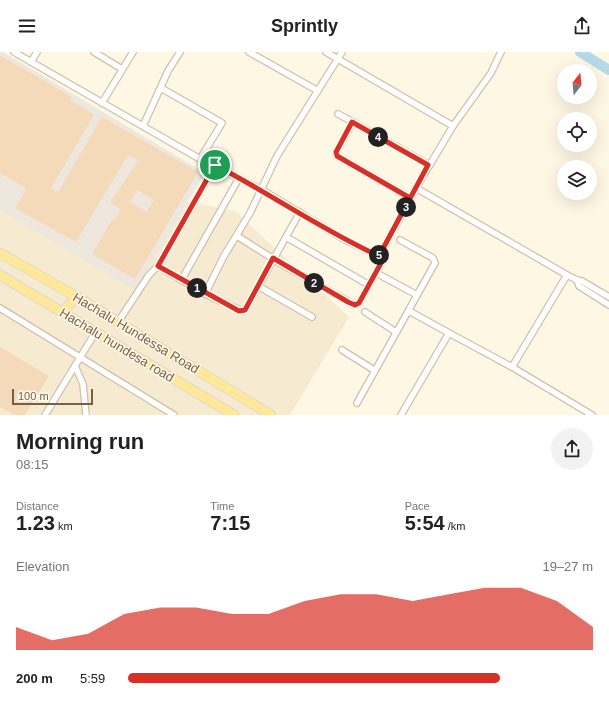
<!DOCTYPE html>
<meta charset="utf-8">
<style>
body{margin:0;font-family:Arial,sans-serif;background:#f2f2f2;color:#222;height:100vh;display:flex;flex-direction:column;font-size:15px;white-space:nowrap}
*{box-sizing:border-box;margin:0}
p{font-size:13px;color:#767676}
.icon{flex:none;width:22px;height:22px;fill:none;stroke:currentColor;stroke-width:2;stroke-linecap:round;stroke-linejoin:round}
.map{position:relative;height:363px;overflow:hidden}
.details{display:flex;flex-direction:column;background:#fff;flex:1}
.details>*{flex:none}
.needle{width:26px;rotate:16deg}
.fabs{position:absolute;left:557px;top:12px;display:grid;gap:8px}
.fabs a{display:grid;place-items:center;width:40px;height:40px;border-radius:50%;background:#fff;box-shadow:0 4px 16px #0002;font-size:20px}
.scale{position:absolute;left:12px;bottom:10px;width:81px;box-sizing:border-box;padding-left:4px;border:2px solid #776047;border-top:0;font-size:11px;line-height:14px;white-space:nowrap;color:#776047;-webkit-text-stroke:3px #fffaea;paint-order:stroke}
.pin{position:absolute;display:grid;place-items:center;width:34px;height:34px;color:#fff;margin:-17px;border:2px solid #fff;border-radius:50%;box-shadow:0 1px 4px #0007}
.km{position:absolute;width:20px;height:20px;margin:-10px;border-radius:50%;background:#222;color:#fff;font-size:11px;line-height:20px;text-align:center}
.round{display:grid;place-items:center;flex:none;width:42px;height:42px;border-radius:21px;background:#f2f2f2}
.summary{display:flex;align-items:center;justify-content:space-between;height:68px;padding:0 16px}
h1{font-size:22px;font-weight:800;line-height:30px}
.stats{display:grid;grid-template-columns:repeat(3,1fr);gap:6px;height:68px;padding:4px 16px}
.stats div{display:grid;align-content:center}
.stats b{font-size:20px;font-weight:800}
.stats small{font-size:11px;font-weight:400}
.stats p{font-size:11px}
.chart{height:112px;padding:8px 16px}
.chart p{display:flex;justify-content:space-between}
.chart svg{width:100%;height:72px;margin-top:4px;fill:#d93025;opacity:.7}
ul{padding:0 16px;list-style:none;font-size:13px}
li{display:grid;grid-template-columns:64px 48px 1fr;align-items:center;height:30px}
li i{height:10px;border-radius:5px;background:#d93025}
header{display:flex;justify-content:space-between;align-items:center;height:52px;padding:0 16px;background:#fff;font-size:18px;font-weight:800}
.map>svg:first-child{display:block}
.residential{fill:#f6ebd1}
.industrial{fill:#ede7de}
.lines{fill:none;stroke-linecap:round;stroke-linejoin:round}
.river{stroke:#b6d9e8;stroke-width:10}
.building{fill:#f5dab9;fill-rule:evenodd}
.street-casing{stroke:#d0c0a9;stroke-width:8}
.primary-casing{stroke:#ded9d3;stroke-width:11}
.street{stroke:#fff;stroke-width:5.5}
.primary{stroke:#ffe998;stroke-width:9}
.route-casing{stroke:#fff;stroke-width:8}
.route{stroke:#d93025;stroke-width:5}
.labels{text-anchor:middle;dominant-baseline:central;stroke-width:3;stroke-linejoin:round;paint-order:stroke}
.street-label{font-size:13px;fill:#776047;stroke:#fffaea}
</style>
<header><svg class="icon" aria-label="menu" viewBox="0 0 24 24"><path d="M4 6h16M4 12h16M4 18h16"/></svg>Sprintly<svg class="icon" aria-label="share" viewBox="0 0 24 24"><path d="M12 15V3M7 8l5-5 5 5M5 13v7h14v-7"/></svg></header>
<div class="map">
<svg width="609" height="363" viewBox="0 0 609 363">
<rect width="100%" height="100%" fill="#fef7e3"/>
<polygon class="residential" points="95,131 235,159 349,265 290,363 0,363 0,133"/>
<polygon class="industrial" points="0,0 3,0 205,121 135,238 0,158"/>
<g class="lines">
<polyline class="river" points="580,0 609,18"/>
</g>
<g class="building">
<path d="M0,3l72,42 -2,3 24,15 -43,73 7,4 44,-75 96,55 -63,107 -43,-25 20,-34 2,1 7,-12 -11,-6 28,-42 -10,-6 -52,87 -61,-34 12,-19 -27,-16zM137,138l17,10 -7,12 -17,-10z"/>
<polygon points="0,295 49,324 25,363 14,363 0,355"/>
</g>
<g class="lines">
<g class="street-casing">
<g id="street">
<polyline points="14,0 200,107 262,138 347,189 379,204 381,211 359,251 355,253 283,213 237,184"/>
<polyline points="94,0 122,17"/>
<polyline points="249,0 318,39"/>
<polyline points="326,0 453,74"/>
<polyline points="31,10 37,0"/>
<polyline points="161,36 222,71 200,107"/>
<polyline points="102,51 133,0"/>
<polyline points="338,62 353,70"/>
<polyline points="143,74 168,19 180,0"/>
<polyline points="416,136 453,74 491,21 501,0"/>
<polyline points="410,146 337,104 336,100 353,70 429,113"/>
<polyline points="286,185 369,233"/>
<polyline points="379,204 416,136 567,223 577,228 582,229 609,245"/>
<polyline points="158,214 205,242 242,259 245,258 300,160"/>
<polyline points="380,223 417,243"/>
<polyline points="182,227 239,126"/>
<polyline points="577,228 579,234 609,253"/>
<polyline points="258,234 312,265"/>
<polyline points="205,242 224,204 250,161 277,104 342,0"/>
<polyline points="0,256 174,363"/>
<polyline points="409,259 449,281"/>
<polyline points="365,260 396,280"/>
<polyline points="118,270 149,223 158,214 215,113"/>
<polyline points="342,298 374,318"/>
<polyline points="75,314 83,332 86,363"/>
<polyline points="512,315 567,223"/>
<polyline points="357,351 435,211 433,206 400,188"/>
<polyline points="45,363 95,281"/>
<polyline points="401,363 449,281 512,315 592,363"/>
</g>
</g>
<g class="primary-casing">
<g id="primary">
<polyline points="0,201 77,245 271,363"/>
<polyline points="0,223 234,363"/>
<polyline points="62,260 77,245"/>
</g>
</g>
<use href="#street" class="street"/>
<use href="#primary" class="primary"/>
</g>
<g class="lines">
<g class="route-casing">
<path id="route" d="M215,113l-57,101 81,45 6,-1 28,-52 75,44 7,3 4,-2 22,-40 -2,-7 31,-58 -73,-42 -1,-4 16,-30 76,43 -49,91c-57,-26 -108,-62 -164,-91"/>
</g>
<use href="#route" class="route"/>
</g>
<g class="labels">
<g class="street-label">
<text transform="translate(136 281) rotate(31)">Hachalu Hundessa Road</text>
<text transform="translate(117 293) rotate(31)">Hachalu hundesa road</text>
</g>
</g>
</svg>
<div class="fabs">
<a><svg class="needle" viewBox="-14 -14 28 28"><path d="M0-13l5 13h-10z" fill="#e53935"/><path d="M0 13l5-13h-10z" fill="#767676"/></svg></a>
<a><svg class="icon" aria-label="locate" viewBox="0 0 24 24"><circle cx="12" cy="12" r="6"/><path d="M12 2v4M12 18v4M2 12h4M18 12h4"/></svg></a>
<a><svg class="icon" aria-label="layers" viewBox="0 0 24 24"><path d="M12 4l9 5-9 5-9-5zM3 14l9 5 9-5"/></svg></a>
</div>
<div class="scale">100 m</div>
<div class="pin" style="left:215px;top:113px;background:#1e9e55"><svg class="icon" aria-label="arrive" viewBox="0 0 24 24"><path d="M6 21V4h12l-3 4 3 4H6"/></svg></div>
<b class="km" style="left:197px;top:236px">1</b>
<b class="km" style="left:314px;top:231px">2</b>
<b class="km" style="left:406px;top:155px">3</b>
<b class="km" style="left:378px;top:85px">4</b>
<b class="km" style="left:379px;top:203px">5</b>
</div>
<section class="details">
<div class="summary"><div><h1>Morning run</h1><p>08:15</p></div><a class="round"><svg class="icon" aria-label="share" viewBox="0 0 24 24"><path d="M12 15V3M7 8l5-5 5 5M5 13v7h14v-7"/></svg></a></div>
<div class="stats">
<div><p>Distance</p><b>1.23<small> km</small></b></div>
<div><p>Time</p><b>7:15</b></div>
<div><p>Pace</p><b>5:54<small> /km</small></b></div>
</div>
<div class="chart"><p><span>Elevation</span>19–27 m</p>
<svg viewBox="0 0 160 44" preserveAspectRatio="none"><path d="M0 44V30L10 38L20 34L30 22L40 18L50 18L60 22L70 22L80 14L90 10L100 10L110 14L120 10L130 6L140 6L150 14L160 30V44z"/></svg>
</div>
<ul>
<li><b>200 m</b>5:59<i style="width:80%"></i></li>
</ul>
</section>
